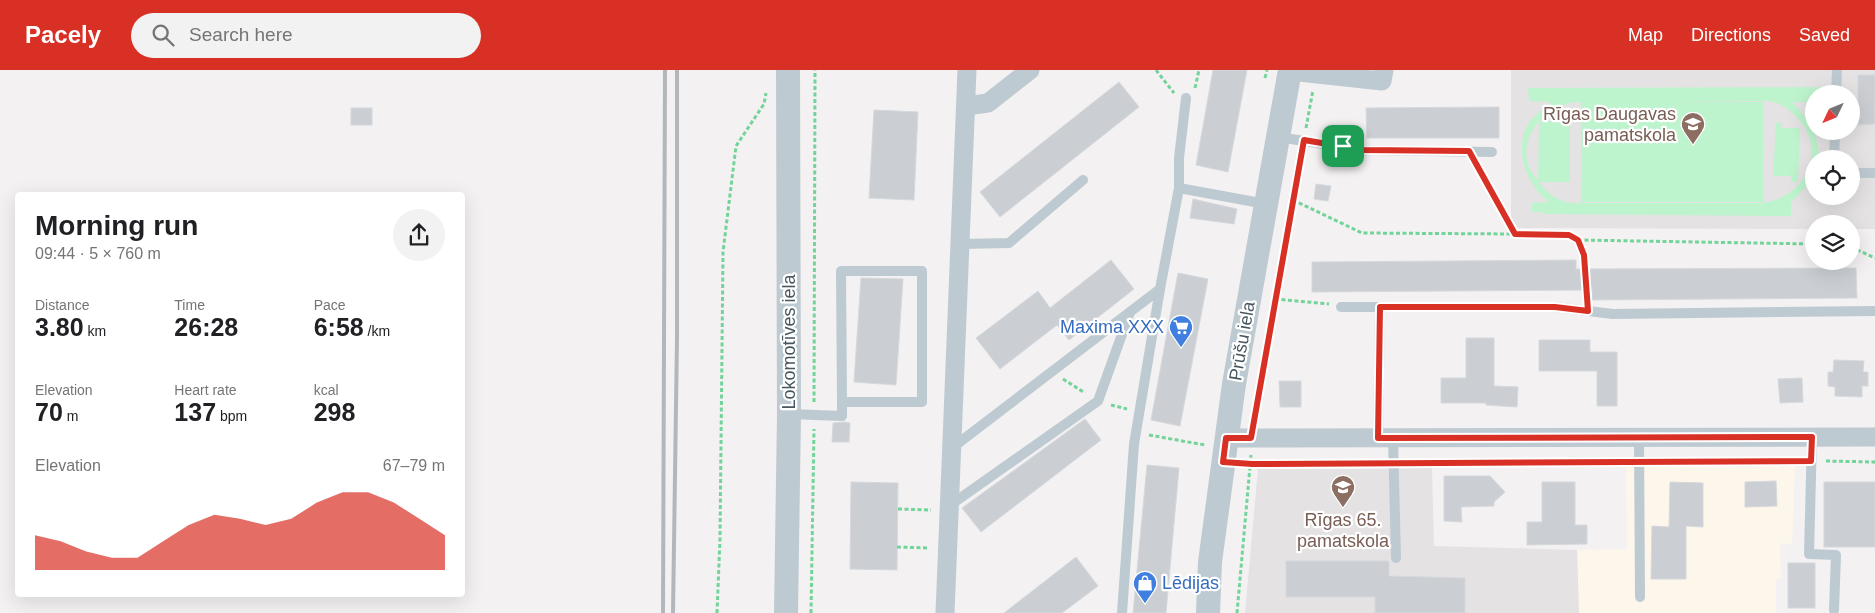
<!DOCTYPE html>
<meta charset="utf-8">
<style>
body{margin:0;font-family:Helvetica,sans-serif;background:#f2f2f2;color:#202124;height:100vh;display:flex;flex-direction:column;font-size:19px;white-space:nowrap}
*{box-sizing:border-box;margin:0}
p{font-size:16px;color:#757577}
.icon{flex:none;width:28px;height:28px;fill:none;stroke:currentColor;stroke-width:2;stroke-linecap:round;stroke-linejoin:round}
.map{position:relative;flex:1;overflow:hidden}
.sheet{position:absolute;left:15px;top:122px;width:450px;height:405px;display:flex;flex-direction:column;background:#fff;border-radius:5px;box-shadow:0 5px 20px #0002}
.sheet>*{flex:none}
.needle{width:32px;rotate:227deg}
.tools{position:absolute;left:1805px;top:15px;display:grid;gap:10px}
.tools a{display:grid;place-items:center;width:55px;height:55px;border-radius:50%;background:#fff;box-shadow:0 5px 20px #0002;font-size:25px}
.pin{position:absolute;display:grid;place-items:center;width:42px;height:42px;color:#fff;margin:-21px;border-radius:10px;box-shadow:0 2px 8px #0006}
.round{display:grid;place-items:center;flex:none;width:52px;height:52px;border-radius:26px;background:#f2f2f2}
.summary{display:flex;align-items:center;justify-content:space-between;height:85px;padding:0 20px}
h1{font-size:28px;font-weight:600;line-height:38px}
.figures{display:grid;grid-template-columns:repeat(3,1fr);gap:8px;height:85px;padding:5px 20px}
.figures div{display:grid;align-content:center}
.figures b{font-size:25px;font-weight:600}
.figures small{font-size:14px;font-weight:400}
.figures p{font-size:14px}
.chart{height:140px;padding:10px 20px}
.chart p{display:flex;justify-content:space-between}
.chart svg{width:100%;height:90px;margin-top:5px;fill:#d93025;opacity:.7}
header{display:flex;align-items:center;gap:30px;box-sizing:border-box;height:70px;padding:0 25px;background:#d93025;color:#fff}
header strong{font-size:24px}
nav{display:flex;gap:28px;margin-inline-start:auto;font-size:18px}
.search{width:350px;height:45px;background:#f2f2f2;display:flex;align-items:center;gap:12px;box-sizing:border-box;padding:0 18px;border-radius:28px;color:#757577;font-size:19px}
.map>svg:first-child{display:block}
.commercial{fill:#fdf6eb}
.education{fill:#e5e2e3;fill-rule:evenodd}
.green{fill:#bdf3cd;fill-rule:evenodd}
.building{fill:#cbcfd4;stroke:#d5d8dd}
.lines{fill:none;stroke-linecap:round;stroke-linejoin:round}
.path{stroke:#73d49a;stroke-width:3;stroke-dasharray:4 2.5;stroke-linecap:butt}
.service{stroke:#becad1;stroke-width:10}
.minor{stroke:#becad1;stroke-width:19}
.tertiary{stroke:#becad1;stroke-width:24}
.rail{stroke:#b3b7bc;stroke-width:4}
.route-casing{stroke:#fff;stroke-width:10}
.route{stroke:#d93025;stroke-width:6}
.labels{text-anchor:middle;dominant-baseline:central;stroke-width:4.5;stroke-linejoin:round;paint-order:stroke}
.education-label{font-size:18px;fill:#785e54;stroke:#fff;text-anchor:end}
.shop-label{font-size:18px;fill:#366cbe;stroke:#fff;text-anchor:end}
.street-label{font-size:18px;fill:#475760;stroke:#fff}
</style>
<header>
<strong>Pacely</strong>
<div class="search"><svg class="icon" aria-label="search" viewBox="0 0 24 24"><circle cx="10" cy="10" r="6"/><path d="M15 15l6 6"/></svg>Search here</div>
<nav><a>Map</a><a>Directions</a><a>Saved</a></nav>
</header>
<div class="map">
<svg width="1875" height="543" viewBox="0 0 1875 543">
<rect width="100%" height="100%" fill="#f3f1f1"/>
<polygon class="commercial" points="1795,396 1792,475 1780,473 1781,508 1776,510 1776,543 1579,543 1577,480 1627,479 1626,397"/>
<g class="education">
<path d="M1511,0h364v159h-24v-5h-37v5l-299,-1 -4,-4zM1814,24h37v37h-37zM1814,89h37v37h-37z"/>
<polygon points="1432,398 1434,476 1577,480 1579,543 1245,543 1258,399"/>
</g>
<g class="green">
<path d="M1826,17v7h-12v8h-22c17,17 27,32 27,57h-5v20l-23,23v14l-248,-2 -1,-2h-11l1,-9 17,-1c-23,-17 -37,-55 -19,-81 6,-7 14,-13 21,-19l-22,-1 -1,-13zM1767,31c10,1 17,5 24,11 39,32 19,84 -28,91h-192c-14,-3 -24,-9 -32,-21h31v-60l-31,-1 -1,60c-30,-33 3,-79 43,-79v100h182v-100h-101z"/>
<polygon points="1776,53 1782,53 1782,58 1800,58 1798,112 1791,112 1791,106 1773,106"/>
</g>
<g class="building">
<polygon points="1213,0 1247,0 1228,102 1196,95"/>
<polygon points="1858,5 1875,5 1875,54 1858,55"/>
<polygon points="1119,12 1139,37 1000,147 980,122"/>
<polygon points="1499,37 1499,68 1367,68 1366,38"/>
<rect x="351" y="38" width="21" height="17"/>
<polygon points="874,40 918,42 914,130 869,128"/>
<polygon points="1316,114 1331,116 1328,131 1314,129"/>
<polygon points="1193,129 1237,139 1234,154 1190,148"/>
<polygon points="1111,190 1134,219 1069,270 1057,255 1000,299 976,268 1038,221 1050,238"/>
<polygon points="1576,190 1576,199 1856,198 1857,228 1592,230 1592,220 1312,222 1312,192"/>
<polygon points="1178,203 1208,209 1180,356 1151,350"/>
<polygon points="861,208 903,209 896,315 854,312"/>
<polygon points="1466,268 1494,268 1494,316 1518,317 1517,337 1486,335 1486,333 1441,333 1441,308 1466,308"/>
<polygon points="1539,270 1590,270 1590,282 1617,282 1617,336 1597,336 1597,301 1539,301"/>
<polygon points="1834,290 1864,291 1863,302 1868,302 1868,316 1862,316 1862,327 1835,326 1835,317 1828,316 1828,302 1833,302"/>
<polygon points="1802,308 1803,332 1780,333 1778,309"/>
<polygon points="1279,311 1301,311 1301,337 1280,337"/>
<polygon points="1085,349 1101,370 981,462 962,438"/>
<polygon points="844,352 850,353 849,372 832,372 833,353"/>
<polygon points="1147,395 1179,398 1166,543 1133,543"/>
<polygon points="1444,406 1490,406 1505,422 1494,432 1494,436 1461,437 1462,452 1444,451"/>
<polygon points="1776,411 1777,436 1745,437 1745,412"/>
<polygon points="851,412 898,413 897,500 850,499"/>
<polygon points="1542,412 1575,412 1575,455 1587,455 1587,474 1527,475 1527,452 1542,452"/>
<polygon points="1670,412 1703,413 1703,457 1686,456 1686,509 1651,509 1652,456 1669,457"/>
<rect x="1824" y="412" width="51" height="65"/>
<polygon points="1076,487 1098,516 1062,543 1004,543"/>
<polygon points="1286,491 1389,491 1389,506 1465,508 1465,543 1375,543 1375,527 1286,527"/>
<rect x="1788" y="493" width="27" height="45"/>
</g>
<g class="lines">
<g class="path">
<polyline points="1156,0 1174,23"/>
<polyline points="1265,8 1267,0"/>
<polyline points="1195,18 1199,0"/>
<polyline points="1306,58 1313,20"/>
<polyline points="1476,95 1515,164 1569,165 1578,170 1583,185 1587,227"/>
<polyline points="1293,130 1362,163 1514,164"/>
<polyline points="1578,170 1814,174"/>
<polyline points="1851,177 1875,188"/>
<polyline points="1275,229 1329,234"/>
<polyline points="1063,309 1085,323"/>
<polyline points="814,332 815,0"/>
<polyline points="1111,335 1127,339"/>
<polyline points="1253,351 1301,84"/>
<polyline points="1149,365 1205,375"/>
<polyline points="1653,391 1799,391"/>
<polyline points="1826,391 1875,392"/>
<polyline points="1406,393 1627,391"/>
<polyline points="1243,394 1379,393"/>
<polyline points="898,439 931,440"/>
<polyline points="897,477 929,478"/>
<polyline points="717,543 720,469 723,182 736,76 764,34 766,23"/>
<polyline points="811,543 814,359"/>
<polyline points="1237,543 1251,385"/>
</g>
<g class="service">
<polyline points="1836,24 1837,0"/>
<polyline points="1278,67 1363,80 1492,82"/>
<polyline points="1834,89 1835,61"/>
<polyline points="1851,103 1875,103"/>
<polyline points="1179,118 1266,134"/>
<polyline points="961,174 1009,173 1083,110"/>
<polyline points="1341,237 1555,237 1613,244 1875,241"/>
<polyline points="789,344 842,346 842,332 841,201 922,201 922,332 842,332"/>
<polyline points="1812,367 1809,484 1836,485 1834,540"/>
<polyline points="1378,368 1380,237"/>
<polyline points="1393,368 1396,488"/>
<polyline points="1639,368 1640,527"/>
<polyline points="952,378 1160,219 1179,118 1179,88 1186,28"/>
<polyline points="949,436 1098,331 1130,242"/>
<polyline points="1122,543 1134,374 1160,219"/>
</g>
<g class="minor">
<polyline points="1290,1 1382,11 1384,0"/>
<polyline points="966,36 988,33 1030,0"/>
<polyline points="1226,368 1875,367"/>
<polyline points="945,543 967,0"/>
</g>
<g class="tertiary">
<polyline points="786,543 789,344 788,0"/>
<polyline points="1208,543 1210,492 1234,314 1290,0"/>
</g>
<g class="rail">
<polyline points="663,543 665,0"/>
<polyline points="673,543 677,268 677,0"/>
</g>
</g>
<g class="lines">
<g class="route-casing">
<polygon id="route" points="1304,70 1363,80 1469,81 1515,164 1569,165 1578,170 1584,185 1588,241 1555,237 1380,237 1378,368 1812,367 1811,391 1252,394 1223,392 1226,368 1251,368"/>
</g>
<use href="#route" class="route"/>
</g>
<defs>
<g id="school-pin" transform="scale(1.25)"><path d="M0 17L-7.5 6A9.5 9.5 0 1 1 7.5 6Z" fill="#8d6e63" stroke="#fff"/><path d="M0-5L7-2L0 1L-7-2ZM-4 1L0 2.5L4 1V4Q0 6-4 4Z" fill="#fff"/></g>
<g id="supermarket-pin" transform="scale(1.25)"><path d="M0 17L-7.5 6A9.5 9.5 0 1 1 7.5 6Z" fill="#3f7fe0" stroke="#fff"/><path d="M-6-5.5h2.5l.6 2H6L4.5 2H-2.5L-4.4-4H-6ZM-1.5 3.2a1.3 1.3 0 1 0 .1 0ZM3 3.2a1.3 1.3 0 1 0 .1 0Z" fill="#fff"/></g>
<g id="shop-pin" transform="scale(1.25)"><path d="M0 17L-7.5 6A9.5 9.5 0 1 1 7.5 6Z" fill="#3f7fe0" stroke="#fff"/><path d="M-5-2.5h2.3a2.7 3.5 0 0 1 5.4 0H5L5.5 6h-11ZM-1.5-2.5h3a1.5 2.3 0 0 0-3 0Z" fill="#fff"/></g>
</defs>
<g fill-rule="evenodd">
<use href="#school-pin" x="1693" y="54"/>
<use href="#supermarket-pin" x="1181" y="257"/>
<use href="#school-pin" x="1343" y="417"/>
<use href="#shop-pin" x="1145" y="513"/>
</g>
<g class="labels">
<g class="education-label">
<text x="1676" y="44">Rīgas Daugavas<tspan x="1676" dy="21">pamatskola</tspan></text>
<text x="1343" y="450" text-anchor="middle">Rīgas 65.<tspan x="1343" dy="21">pamatskola</tspan></text>
</g>
<g class="shop-label">
<text x="1164" y="257">Maxima XXX</text>
<text x="1162" y="513" text-anchor="start">Lēdijas</text>
</g>
<g class="street-label">
<text transform="translate(1242 271) rotate(-80)">Prūšu iela</text>
<text transform="translate(789 272) rotate(-90)">Lokomotīves iela</text>
</g>
</g>
</svg>
<div class="tools">
<a><svg class="needle" viewBox="-14 -14 28 28"><path d="M0-13l5 13h-10z" fill="#e53935"/><path d="M0 13l5-13h-10z" fill="#757577"/></svg></a>
<a><svg class="icon" aria-label="locate" viewBox="0 0 24 24"><circle cx="12" cy="12" r="6"/><path d="M12 2v4M12 18v4M2 12h4M18 12h4"/></svg></a>
<a><svg class="icon" aria-label="layers" viewBox="0 0 24 24"><path d="M12 4l9 5-9 5-9-5zM3 14l9 5 9-5"/></svg></a>
</div>
<div class="pin" style="left:1343px;top:76px;background:#1e9e55"><svg class="icon" aria-label="arrive" viewBox="0 0 24 24"><path d="M6 21V4h12l-3 4 3 4H6"/></svg></div>
<section class="sheet">
<div class="summary"><div><h1>Morning run</h1><p>09:44 · 5 × 760 m</p></div><a class="round"><svg class="icon" aria-label="share" viewBox="0 0 24 24"><path d="M12 15V3M7 8l5-5 5 5M5 13v7h14v-7"/></svg></a></div>
<div class="figures">
<div><p>Distance</p><b>3.80<small> km</small></b></div>
<div><p>Time</p><b>26:28</b></div>
<div><p>Pace</p><b>6:58<small> /km</small></b></div>
</div>
<div class="figures">
<div><p>Elevation</p><b>70<small> m</small></b></div>
<div><p>Heart rate</p><b>137<small> bpm</small></b></div>
<div><p>kcal</p><b>298</b></div>
</div>
<div class="chart"><p><span>Elevation</span>67–79 m</p>
<svg viewBox="0 0 160 44" preserveAspectRatio="none"><path d="M0 44V27L10 30L20 35L30 38L40 38L50 30L60 22L70 17L80 19L90 22L100 19L110 11L120 6L130 6L140 11L150 19L160 27V44z"/></svg>
</div>
</section>
</div>
